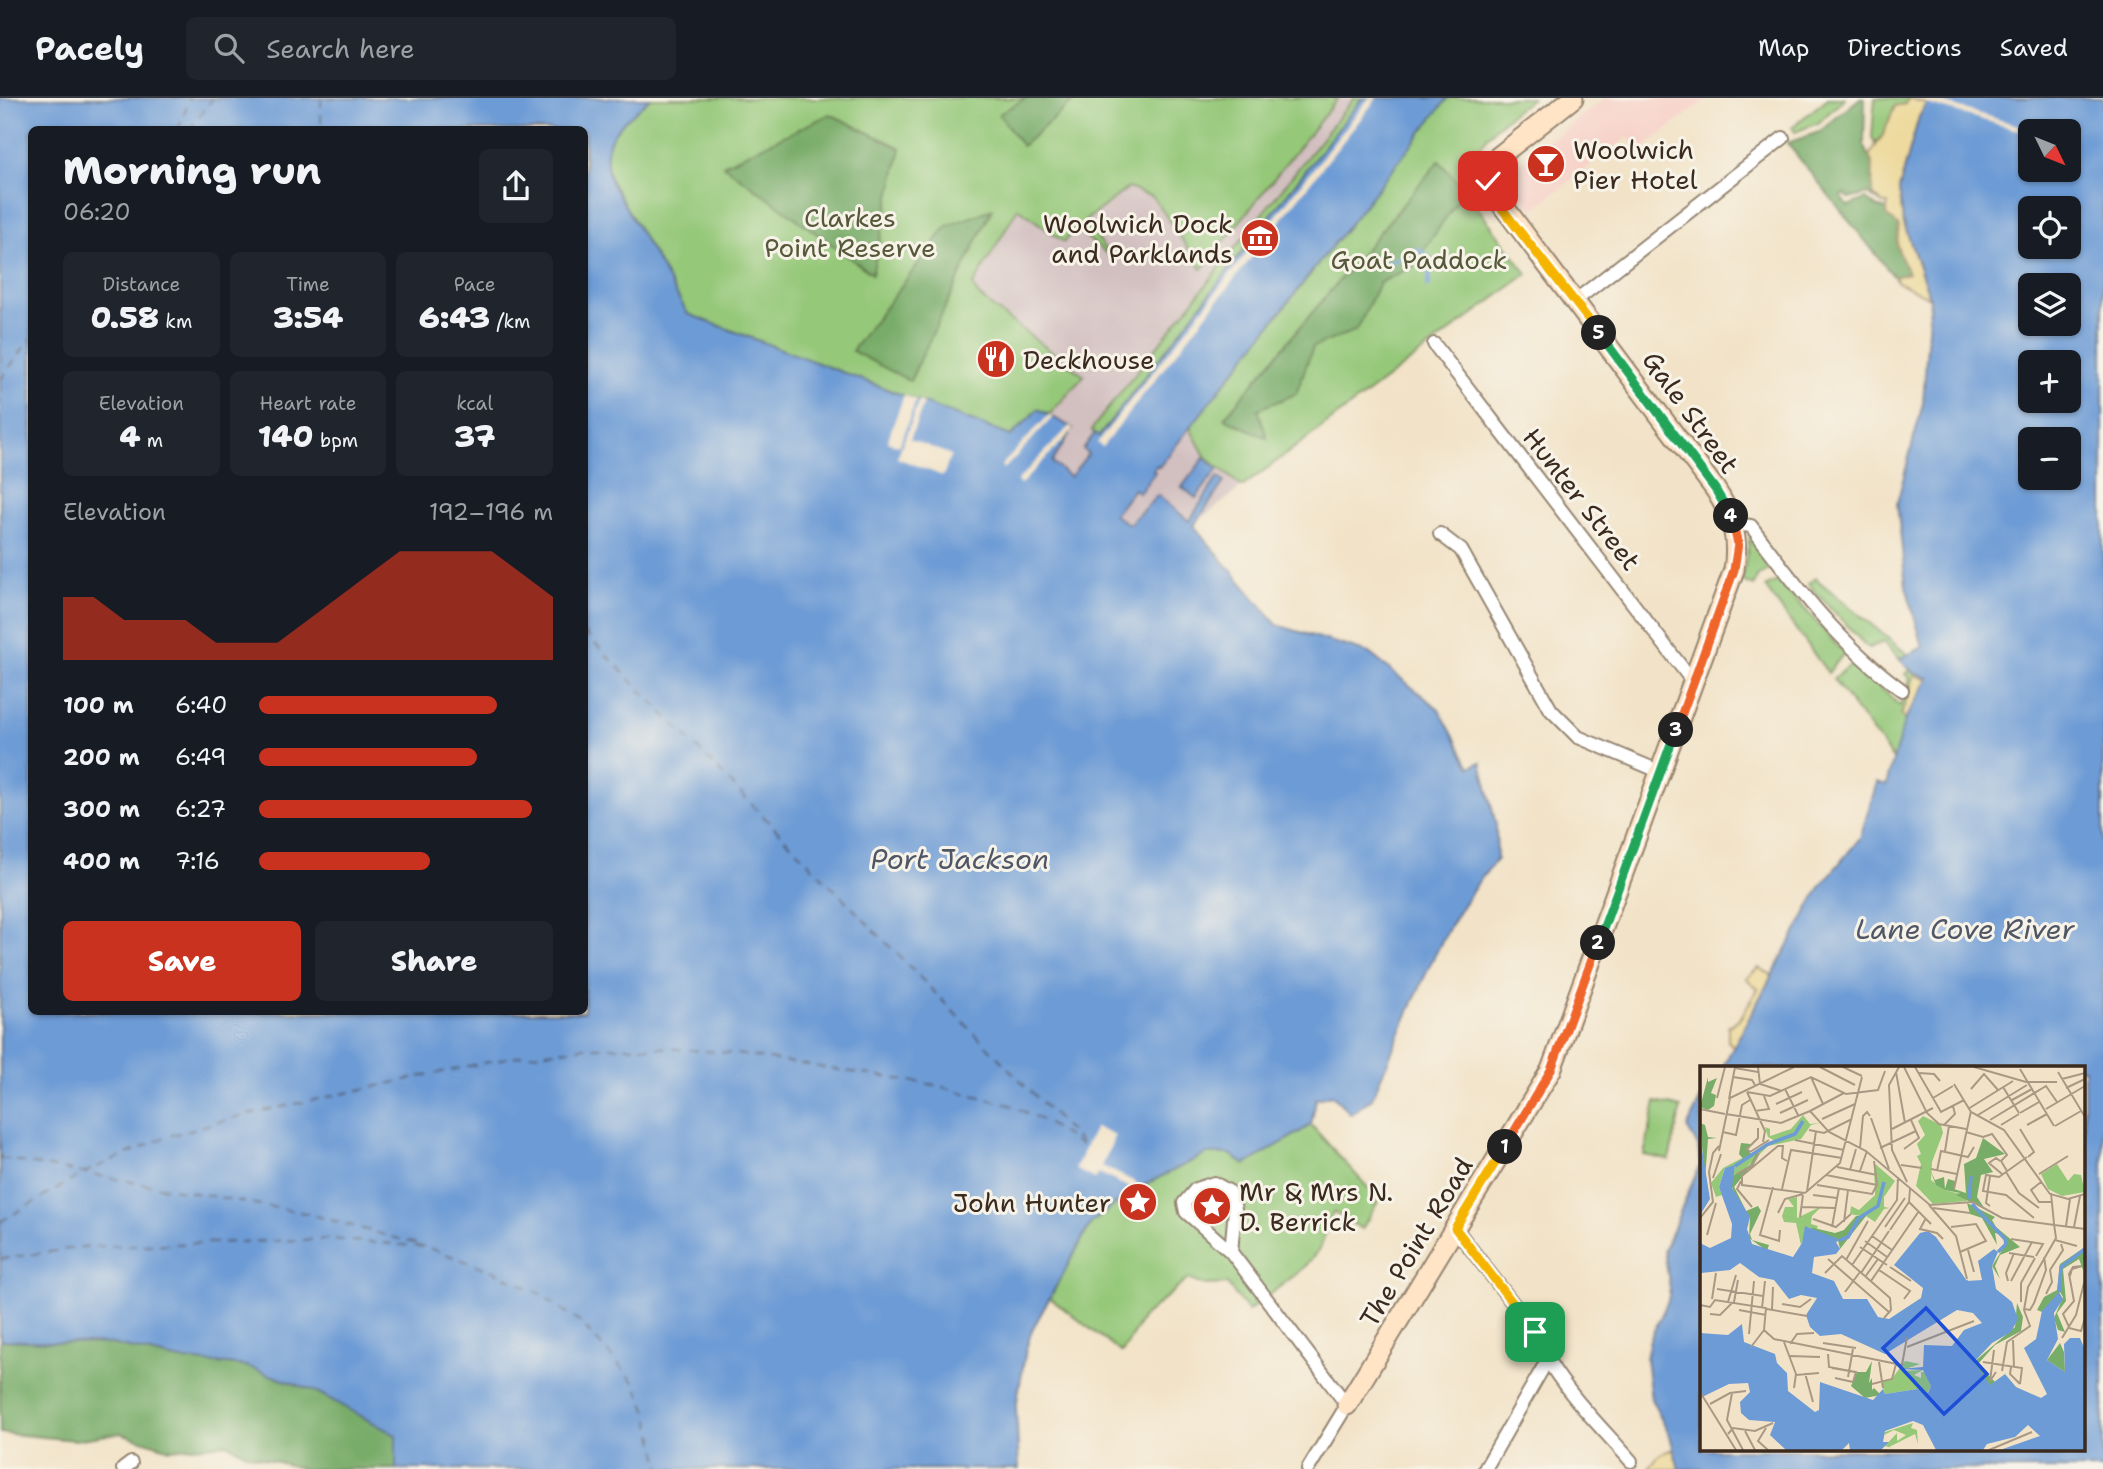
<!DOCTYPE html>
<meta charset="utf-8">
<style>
body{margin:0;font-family:"Shantell Sans",sans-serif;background:#20242c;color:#f1f3f6;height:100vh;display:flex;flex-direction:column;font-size:26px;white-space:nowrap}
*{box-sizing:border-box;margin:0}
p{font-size:23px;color:#9ea1a6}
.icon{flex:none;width:38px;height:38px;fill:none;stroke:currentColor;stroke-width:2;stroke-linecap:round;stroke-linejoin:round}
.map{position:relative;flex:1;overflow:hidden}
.drawer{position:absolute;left:28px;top:28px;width:560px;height:889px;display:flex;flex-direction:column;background:#171b24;border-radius:10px;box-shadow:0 2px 5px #0004}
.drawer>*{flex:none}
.needle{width:46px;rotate:133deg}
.tools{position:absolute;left:2018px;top:21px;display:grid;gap:14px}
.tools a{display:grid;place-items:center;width:63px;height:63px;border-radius:10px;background:#171b24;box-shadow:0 2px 5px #0004;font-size:35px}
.pin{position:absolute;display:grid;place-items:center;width:60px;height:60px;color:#fff;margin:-30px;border-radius:14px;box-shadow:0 4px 10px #0006}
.km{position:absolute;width:35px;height:35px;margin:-18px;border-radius:50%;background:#222;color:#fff;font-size:19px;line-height:35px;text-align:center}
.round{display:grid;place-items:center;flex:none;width:74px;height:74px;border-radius:10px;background:#20242c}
.summary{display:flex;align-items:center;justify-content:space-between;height:119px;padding:0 35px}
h1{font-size:38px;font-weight:800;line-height:52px}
.figures{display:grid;grid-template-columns:repeat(3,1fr);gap:10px;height:119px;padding:7px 35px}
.figures div{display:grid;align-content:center;border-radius:10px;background:#20242c;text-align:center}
.figures b{font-size:30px;font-weight:800}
.figures small{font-size:19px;font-weight:400}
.figures p{font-size:19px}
.chart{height:196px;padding:14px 35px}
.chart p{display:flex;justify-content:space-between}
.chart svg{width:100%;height:126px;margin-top:7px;fill:#c8321e;opacity:.7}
.action{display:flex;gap:14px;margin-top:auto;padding:14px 35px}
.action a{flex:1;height:80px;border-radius:10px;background:#c8321e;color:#fff;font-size:28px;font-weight:800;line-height:80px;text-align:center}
.action a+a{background:#20242c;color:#f1f3f6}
ul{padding:0 35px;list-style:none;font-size:23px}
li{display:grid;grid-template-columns:112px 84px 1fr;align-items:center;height:52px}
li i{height:18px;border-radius:9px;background:#c8321e}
header{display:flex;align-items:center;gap:42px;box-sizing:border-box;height:98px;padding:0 35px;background:#171b24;border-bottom:2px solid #363941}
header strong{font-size:33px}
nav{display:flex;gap:38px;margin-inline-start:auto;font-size:24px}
.search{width:490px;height:63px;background:#20242c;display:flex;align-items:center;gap:18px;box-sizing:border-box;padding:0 24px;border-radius:10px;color:#9ea1a6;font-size:26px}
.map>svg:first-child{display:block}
.built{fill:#f7d1c8}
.industrial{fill:#d2bfc0}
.green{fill:#95c879;stroke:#68794c;stroke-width:2}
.forest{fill:#78ac69;stroke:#5a6b44;stroke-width:2}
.sand{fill:#eeda9e;stroke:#94825e;stroke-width:2}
.water{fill:#6d9bd5;stroke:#54627a;stroke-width:2;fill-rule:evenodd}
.pier{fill:#f2e3c8}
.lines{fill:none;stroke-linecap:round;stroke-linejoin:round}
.stream{stroke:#6d9bd5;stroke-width:4.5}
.ferry{stroke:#4f5767;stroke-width:2;stroke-dasharray:9 7;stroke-linecap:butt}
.street-casing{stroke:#968673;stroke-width:16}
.secondary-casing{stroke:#968673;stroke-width:23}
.street{stroke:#fff;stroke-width:12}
.secondary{stroke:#ffe4c6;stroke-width:19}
.split-1-casing{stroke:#fff;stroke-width:14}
.split-2-casing{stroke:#fff;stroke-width:14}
.split-3-casing{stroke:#fff;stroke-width:14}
.split-4-casing{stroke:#fff;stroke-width:14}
.split-5-casing{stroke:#fff;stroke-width:14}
.split-6-casing{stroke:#fff;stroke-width:14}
.split-1{stroke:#f5b400;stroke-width:9}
.split-2{stroke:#f0652b;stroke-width:9}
.split-3{stroke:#22a559;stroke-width:9}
.split-4{stroke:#f0652b;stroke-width:9}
.split-5{stroke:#22a559;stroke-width:9}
.split-6{stroke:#f5b400;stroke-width:9}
.labels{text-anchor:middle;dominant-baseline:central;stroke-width:6;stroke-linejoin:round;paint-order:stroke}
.poi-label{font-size:26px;fill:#3b2a1e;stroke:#f7f3e8;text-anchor:start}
.park-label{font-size:26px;fill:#565939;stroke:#f7f3e8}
.street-label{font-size:26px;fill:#3b2a1e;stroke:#f7f3e8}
.water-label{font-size:28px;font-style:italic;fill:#4f5767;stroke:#f7f3e8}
.inset-river{fill:none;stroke:#6d9bd5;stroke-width:3.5}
.inset-road{fill:none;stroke:#a99984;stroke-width:2}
.view{fill:#1d4ed8;fill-opacity:0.15;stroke:#1d4ed8;stroke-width:3.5}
.inset-edge{fill:none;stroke:#3b2a1e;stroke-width:3.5}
</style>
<header>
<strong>Pacely</strong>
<div class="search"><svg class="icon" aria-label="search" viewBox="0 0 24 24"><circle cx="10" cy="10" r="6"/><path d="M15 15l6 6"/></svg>Search here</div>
<nav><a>Map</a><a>Directions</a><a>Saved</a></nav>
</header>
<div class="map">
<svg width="2103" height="1371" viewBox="0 0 2103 1371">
<rect width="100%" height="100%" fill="#f7f3e8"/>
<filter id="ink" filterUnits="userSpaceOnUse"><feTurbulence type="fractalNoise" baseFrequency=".0143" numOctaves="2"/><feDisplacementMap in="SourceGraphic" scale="14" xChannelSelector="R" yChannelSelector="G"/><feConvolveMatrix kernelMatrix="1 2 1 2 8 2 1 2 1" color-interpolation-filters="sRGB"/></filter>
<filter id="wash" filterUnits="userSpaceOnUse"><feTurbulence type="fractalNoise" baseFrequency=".00686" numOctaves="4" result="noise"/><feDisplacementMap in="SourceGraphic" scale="28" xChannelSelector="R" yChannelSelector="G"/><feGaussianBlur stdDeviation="1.57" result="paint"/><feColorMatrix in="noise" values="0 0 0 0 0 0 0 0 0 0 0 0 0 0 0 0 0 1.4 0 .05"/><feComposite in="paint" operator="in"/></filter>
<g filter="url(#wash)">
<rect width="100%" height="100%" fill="#f2e3c8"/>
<polygon class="built" points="1605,0 1708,0 1639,53 1628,39 1532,112 1508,81 1509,74"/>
<g class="industrial">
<polygon points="1338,0 1354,0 1094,328 1092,333 1095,335 1083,351 1088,355 1070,379 1052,364 1073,330 1049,317 1084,278 991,208 978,197 973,188 1018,109 1063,144 1074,130 1110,157 1085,123 1128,90 1141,93 1153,99 1202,171"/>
<polygon points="1193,326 1191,332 1205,358 1242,389 1193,427 1128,426 1114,417 1134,391 1139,394 1155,374 1152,372 1157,367 1159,369"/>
</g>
<g class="green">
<path d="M650,0h688l-136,171 -49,-72 -25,-9 -43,33 27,37 -37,-30 -11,14 -46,-34 -45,78 5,9 13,11 93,70 -35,39 -11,-6 -27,27 -323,-122 -77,-133c-15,-43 10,-56 39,-83z"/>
<polygon points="1354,0 1362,0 1099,338 1092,333 1094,328"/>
<path d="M1448,0h84c-41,32 -55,40 -67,92l62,84 -285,213 -37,-31 -14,-26 2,-6z"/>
<polygon points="1828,0 1845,0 1818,25 1795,34 1792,29"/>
<polygon points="1875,0 1909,0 1905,6 1895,8 1883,37 1875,46 1872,39"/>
<polygon points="1750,438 1772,469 1757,479 1754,488 1742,483"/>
<polygon points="1815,480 1907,556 1899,561 1884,544 1868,550 1808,486"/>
<path d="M1777,483c6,2 58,62 67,72l-16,20 -63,-86z"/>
<polygon points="1854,564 1900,608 1910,581 1905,576 1909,572 1915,577 1901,617 1905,621 1895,664 1833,581"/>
<polygon points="1656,1004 1681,1010 1669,1062 1644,1057"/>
<polygon points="1311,1027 1379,1102 1362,1131 1333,1114 1320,1150 1304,1170 1248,1213 1227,1186 1203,1187 1188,1181 1143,1219 1122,1255 1050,1200 1091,1125 1134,1092 1206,1056 1230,1056 1245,1067"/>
</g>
<g class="forest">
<polygon points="1026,0 1077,0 1022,48 999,16"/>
<polygon points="1860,0 1865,0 1864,47 1873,67 1872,94 1883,106 1868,96 1850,101 1844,96 1841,98 1848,108 1866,101 1878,110 1888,111 1886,117 1899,128 1897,148 1908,175 1895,179 1898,184 1787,45 1819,34"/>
<polygon points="830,16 901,50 872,176 723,67"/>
<polygon points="1439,63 1465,92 1412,169 1379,185 1357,232 1313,249 1296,296 1258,311 1267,340 1224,320"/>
<polygon points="992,111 910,283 852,253 947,128"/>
<polygon points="0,1242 112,1246 176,1261 246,1268 317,1294 397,1337 396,1371 303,1371 247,1356 228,1346 170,1351 120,1335 75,1342 0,1335"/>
</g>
<g class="sand">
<polygon points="1909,0 1927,6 1919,19 1899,91 1903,123 1930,200 1898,184 1895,179 1908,175 1897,148 1899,128 1886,117 1888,106 1883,106 1872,95 1873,67 1869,58 1883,37 1895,8 1905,6"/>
<polygon points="1915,577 1928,582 1905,621 1901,618"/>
<polygon points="1759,870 1772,877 1734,949 1728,943 1728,929 1741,919 1758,891 1746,880"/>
<polygon points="1673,1351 1679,1371 1649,1371 1660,1356"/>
</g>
<g class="water">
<path d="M0,0h650c-29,27 -54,40 -39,84l77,132 323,122 27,-27 35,19 -21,34 18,15 18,-23 -5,-5 12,-16 4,3 263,-338h86l-289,369 -2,-2 -4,5 2,2 -16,21 -5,-4 -20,26 15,9 29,-29 31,26 29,-44 6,5 -30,44 83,99 92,28 70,56 31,58 11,-5 15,63 1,34c-59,68 -89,158 -125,239l-21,16 -19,-19 -16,4 -5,26 -66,40 -15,-11h-24l-72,36 -43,33 -59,107 -6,19 -10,58 3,62h-623v-34l-79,-43 -71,-26 -70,-7 -64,-15 -112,-4zM32,32h552v882h-552z"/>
<path d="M1930,0h173v1371h-424l-9,-33 -19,-37 -5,-40 4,-20 18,-38 2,-12 -6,-39 36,-85 -2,-19 -11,-18 15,-32v354h382v-382h-362l98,-181 40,-49 17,-56 9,3 19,-66 24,-41 -15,-5 -15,-14 24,-12 -17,-61 -9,-83 26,-100 7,-105 -27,-77 -4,-32 20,-72zM2030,33h38v39h-38zM2030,110h38v39h-38zM2030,187h38v39h-38zM2030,264h38v39h-38zM2030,341h38v39h-38z"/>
<polygon points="1204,360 1218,371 1196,400 1182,389"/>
</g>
<g class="pier">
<polygon points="1369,0 1377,0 1102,349 1097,345"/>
<polygon points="1926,0 2000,22 2021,28 2018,32 1924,5"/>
<polygon points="904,297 916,302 899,348 887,344"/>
<polygon points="919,303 924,305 910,341 951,357 943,378 897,360"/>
<polygon points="1049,317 1053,319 1004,371 1001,368"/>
<polygon points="1070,328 1073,330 1071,334 1020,387 1017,383"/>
<polygon points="1095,1029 1115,1038 1102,1068 1137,1085 1134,1092 1099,1075 1095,1081 1075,1071"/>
</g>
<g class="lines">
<g class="stream">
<polyline points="1381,168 1418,151 1429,159"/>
<polyline points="1428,188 1431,167"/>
</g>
<g class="ferry">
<polyline points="321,0 321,32"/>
<polyline points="178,32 190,0"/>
<polyline points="189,32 213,0"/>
<polyline points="0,282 32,239"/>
<polyline points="584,534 1082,1046"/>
<polyline points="0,1060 305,1115 421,1147"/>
<polyline points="0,1124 86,1074 165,1039 240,1018 511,959 584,949 655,949 730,955 935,987 1010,1007 1042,1022 1085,1050"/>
<polyline points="0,1161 83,1149 331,1141 426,1149 496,1174 542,1197 581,1225 635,1285 648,1314 661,1371"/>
</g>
</g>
</g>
<g filter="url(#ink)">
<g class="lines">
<g class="street-casing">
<g id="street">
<polyline points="1575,203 1783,40"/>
<polyline points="1434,246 1693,584"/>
<path d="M1734,426l17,2c45,60 90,120 151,164"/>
<polyline points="1440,436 1461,452 1551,612 1578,639 1661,674"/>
<path d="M1455,1130l80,104c7,10 9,20 14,30 22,36 54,67 82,99"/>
<polyline points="1231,1154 1235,1111 1230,1094 1214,1085 1196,1091 1184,1105 1186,1114 1231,1154 1347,1307 1308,1371"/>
<polyline points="123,1371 131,1365"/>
<polyline points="1485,1371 1548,1261"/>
</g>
</g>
<g class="secondary-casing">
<path id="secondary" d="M1347,1307l204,-335 183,-500c5,-33 -1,-53 -19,-81l-226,-302 2,-19 7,-11 75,-59"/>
</g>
<use href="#street" class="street"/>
<use href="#secondary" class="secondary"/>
</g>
</g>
<g class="lines" filter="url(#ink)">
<g class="split-1-casing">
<polyline id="split-1" points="1505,1049 1455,1130 1535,1234"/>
</g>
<g class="split-2-casing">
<polyline id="split-2" points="1505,1049 1551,972 1598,845"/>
</g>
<g class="split-3-casing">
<polyline id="split-3" points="1598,845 1676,632"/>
</g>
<g class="split-4-casing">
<polyline id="split-4" points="1676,632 1734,472 1738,446 1731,418"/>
</g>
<g class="split-5-casing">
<polyline id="split-5" points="1599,235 1715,391 1731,418"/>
</g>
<g class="split-6-casing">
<polyline id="split-6" points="1488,83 1496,103 1599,235"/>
</g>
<use href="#split-1" class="split-1"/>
<use href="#split-2" class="split-2"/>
<use href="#split-3" class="split-3"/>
<use href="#split-4" class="split-4"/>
<use href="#split-5" class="split-5"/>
<use href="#split-6" class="split-6"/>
</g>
<defs>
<g id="bar-disc" transform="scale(2.0125)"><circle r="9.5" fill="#c8321e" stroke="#f7f3e8"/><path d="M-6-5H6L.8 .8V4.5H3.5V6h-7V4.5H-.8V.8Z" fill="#fff"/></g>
<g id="museum-disc" transform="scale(2.0125)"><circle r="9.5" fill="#c8321e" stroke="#f7f3e8"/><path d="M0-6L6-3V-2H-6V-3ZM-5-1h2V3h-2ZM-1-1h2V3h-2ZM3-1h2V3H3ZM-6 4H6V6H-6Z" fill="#fff"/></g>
<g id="restaurant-disc" transform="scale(2.0125)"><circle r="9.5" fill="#c8321e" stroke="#f7f3e8"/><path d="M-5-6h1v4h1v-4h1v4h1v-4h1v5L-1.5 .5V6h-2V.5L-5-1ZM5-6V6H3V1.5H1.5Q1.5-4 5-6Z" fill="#fff"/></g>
<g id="sight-disc" transform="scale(2.0125)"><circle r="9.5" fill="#c8321e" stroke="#f7f3e8"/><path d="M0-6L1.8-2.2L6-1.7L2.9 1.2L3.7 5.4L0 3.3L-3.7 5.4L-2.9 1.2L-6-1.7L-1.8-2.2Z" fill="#fff"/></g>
</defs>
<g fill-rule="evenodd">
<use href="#bar-disc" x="1546" y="66"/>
<use href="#museum-disc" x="1260" y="140"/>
<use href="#restaurant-disc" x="996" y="261"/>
<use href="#sight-disc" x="1138" y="1104"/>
<use href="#sight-disc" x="1212" y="1108"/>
</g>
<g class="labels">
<g class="poi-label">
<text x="1573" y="51">Woolwich<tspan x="1573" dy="30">Pier Hotel</tspan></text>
<text x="1233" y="125" text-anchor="end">Woolwich Dock<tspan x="1233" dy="30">and Parklands</tspan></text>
<text x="1023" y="261">Deckhouse</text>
<text x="1239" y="1093">Mr &amp; Mrs N.<tspan x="1239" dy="30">D. Berrick</tspan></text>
<text x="1111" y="1104" text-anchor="end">John Hunter</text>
</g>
<g class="park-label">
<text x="850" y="119">Clarkes<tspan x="850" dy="30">Point Reserve</tspan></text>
<text x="1419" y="161">Goat Paddock</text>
</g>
<g class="street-label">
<text transform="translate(1691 314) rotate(54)">Gale Street</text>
<text transform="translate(1582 401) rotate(52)">Hunter Street</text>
<text transform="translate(1416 1144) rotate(-59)">The Point Road</text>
</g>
<g class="water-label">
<text x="960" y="761">Port Jackson</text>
<text x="1965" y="831">Lane Cove River</text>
</g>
</g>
<g transform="translate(1700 968)">
<rect width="385" height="385" fill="#f2e3c8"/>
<path d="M103,49l7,9 10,-1 -9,2 -10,14 -33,7 -31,31 -3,10 12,24 -15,-26 4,-19 -10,2 -6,19 3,8 -6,2 -5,-14 12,-15 52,-27 -7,-4 -3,-10 5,2v7l21,-7zM223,50l18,9 2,8 -11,29 -1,18 14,10 19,5 3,6 -34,3 -17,-18 5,-22 -4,-8 4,-2 -4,-10 8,-9 -7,-14zM174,97l21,18 -11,16v10l6,1 -6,1 -9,13 -9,-6 -30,21 24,-21 -10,-2 1,-8 8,4 16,-15zM357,98l11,17 6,-7 7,1 4,17 -23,4 -14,-7 -7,-15zM97,131v21l25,-12 -10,10 -1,8 7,2 -2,4 -8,-3 -7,18 -5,-22 -12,-1 -2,-6 3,-9h9l-6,-8zM205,295l15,3 -20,7 23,-1 -9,5 7,3v-6h4l6,14 -4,8 -10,-5 -32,5 -4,-13 10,-1zM213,357l-2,5 6,2 1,14 -3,-10 -26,13 6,2 -10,-3 12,-13v8l9,-6 -12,-5 -10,5 1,-3z" fill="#95c879"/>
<path d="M8,11v5l9,-4 -6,15 5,2 -2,11 -6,4 -8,-3zM0,57l5,2 3,12 9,1 -9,1 -3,41zM283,72l22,16 -21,5 9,13 -12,3 -4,22 8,12 -29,-14 4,-2 -15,-3 -9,-5 -6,-15 5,10 9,-3 1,12 3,-10 7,2 -1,8 12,4 -2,-29 12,-6zM72,76l-15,11 1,1 -7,12 -17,21 12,24 12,-5 3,5 -11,23 2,6 17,5 -2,6 -18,-13 1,-21 -8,-8 -11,-24 2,-9 17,-11 6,-11 -11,7 -6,-7 2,-11 10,1 -4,5 4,5zM267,137l28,14 -3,3 4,7 24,20 -20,8 -5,11 5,13 -8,-13 14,-22 -3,-9 -8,-2 2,12 -15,-27 -12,-4zM156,150h10l-26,33 -2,-9 -19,-5 -9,-8 25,6 9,-3zM385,181l-2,23 -4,-11 -16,10 3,32 -9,12 8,19 -7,-2 -4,-12 9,-21 -3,-5 -18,20 -5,-2 7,-13 13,-7 3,-26zM317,237l6,14 -2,14 -26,14 -17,19 19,20 -8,1 -15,-23 41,-35zM360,277l4,9 1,20 -18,-12zM172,295l-3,22 3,-5v12l2,-2 7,7 -16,3 -14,-12 6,-14h9z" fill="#78ac69"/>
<path d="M0,71l10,62 -10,16zM35,99l-3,23 18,29 -3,12 5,15 41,13 9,-14 3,-17 36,14 -5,2 4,7 -4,5 -22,3 -2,16 22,8 9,18h24l11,18 11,2 32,-21 2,-10 -29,-23 26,-32 8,-2 8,6 31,44 15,-1 -4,-19 16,-12 4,3 -6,14 4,23 16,13 6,17 -7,13 -19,11 -18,19 16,23 15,-11 11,13 25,11 6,-4 -23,-46 12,-9 6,-28 17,-19 4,7 -9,14 4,26 -11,21 18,12 -1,-28 6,-6h10l5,12v100h-85l40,-14 -12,-11 -13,12 -28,7 -4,6h-47l-13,-25 -10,-4 -28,10 -2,11h6l-8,8h-31l-1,-7 -7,7h-56l-16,-15 5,-13 -26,-2 -8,-7 -1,-11 10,-10 -2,-9 -19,1 -29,14v-65l28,2 14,-11 2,18 31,12 2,9 10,10 1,18 27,21 4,-2 1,-28 53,18 10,-11 2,5 32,-5 11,4 3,-7 -8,-16 -23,-1 23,-2 1,-22 28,1 12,-16 18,-7 -9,-10 -16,-3 -72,44 -44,-20 -21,2 -10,-9 -4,-12 11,-17 -16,-3 -12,4 -15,-19 -15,-3 -19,-14 -10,7 -29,3 -1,-30 10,5 21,-10 1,-14 -13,-37 6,-19z" fill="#6d9bd5"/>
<path class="inset-river" d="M35,100l33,-22 27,-10 8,-13M269,133l2,-23M272,138l33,35 1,5 -8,8M140,174l8,-3 11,-19 19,-12 6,-24M66,188l14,18 45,24 1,11 -5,5M359,226l2,-25 24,-18M244,228l32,-1M126,231l13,13 23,10M111,250l17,-3 45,11 26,-3 68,-39 34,20 -5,22 -30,32 3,13 16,14M246,287l11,15 24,13M270,305l16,24M0,307l25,-11h20l10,9 21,48 22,10h23l67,-16 33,7M285,318l4,13 38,18M192,346l47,-5M221,352l21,-24 3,-45M222,353l19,-12h54l41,14 34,29M331,354l36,30M137,360l19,5 15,19M357,369l27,15M173,384v-19l5,-7 32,-5M256,384l72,-33"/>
<path class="inset-road" d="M58,1l2,17 22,7M120,1l35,18M143,1l19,9M199,1l-10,18 3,65 15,32M204,1l23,46 12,11 27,5M215,1l26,45 23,-12M274,1l52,15h31M35,2l23,4M320,3l34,57M196,6l9,51M358,6l27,45M219,7l15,1 6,7M33,11l19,3 3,5M111,11l12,27M362,13l23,-6M254,18l17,28 33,18 46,64 18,5 17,-5M303,21l16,26M366,22l19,-9M85,23l13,26M271,23l13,-15 14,16M47,26l23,4 41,-19 35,17 32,-4 7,-19M47,26l18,39 -2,11M17,32l8,-31M233,32l20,-12M29,33l6,-32M312,34l20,-11M76,38l26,-12M0,43l25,5M268,43l45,-28M346,43l39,-23M55,45l14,-2 -5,-13M110,45l34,-18M80,47l28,-13M320,47l19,-11M26,48l55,9 29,-12 19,21 37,19 64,54 43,-3 29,16 83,11M278,49l49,-30M171,52l18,51M122,53l33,-15M290,54l56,-34 11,16M244,59l11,-11 -2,-8M301,59l18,-11M327,59l20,-11M355,60l26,-15M192,63l41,-21M320,63l14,23 -6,5M109,64l15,3 28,-14M23,66l13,3 6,-30 8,-5M266,66l17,5 9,-3 15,21 -6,6 6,10M95,74l49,10M160,82l3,-32 4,-4 3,4M180,82l36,-17M204,83l15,-11 -8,-18M19,85l11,-53 64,-31M245,85l4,-25M50,86l-3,-3 11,-11v-10M50,86l19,-12M327,91l-28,20 -13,-2 -3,16 23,4 28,23M87,95l-5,-3 1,-12h-5l-36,30v9l63,8M300,95l-4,-3 -7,5 13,11M201,99l21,3M137,101l40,8M231,103l26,5M150,104l6,-21M160,105l7,-20M237,105l4,-20 27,6 6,-10M306,106l13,21 20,15M37,108l15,-8 7,-13M339,108l29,-18M126,109l51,10M13,112l8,-24M41,115l-4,8 15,18M341,116l-10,8 8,12h12M117,119l55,9 5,-9 -3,-24M73,121l-13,48 19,6 1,-11M82,123l9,-39 51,8M254,123l17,-78M107,125l9,-60M105,127l35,-30 22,-86M351,127l3,31M113,129l24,3M209,136l22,22M229,139l27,31 11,43M290,140l-4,-3 4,-27M101,141l34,1M233,142l37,5M78,147l7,-14 18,-5M100,151l3,-22M0,152l13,-16 -4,-30 4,-19 6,-7M226,152l-6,11 17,4 6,6M113,153l23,8 15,-13M144,156l4,-32M366,160l4,-27M132,161l7,-39M185,161l20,-29M251,161l25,-3 10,17 -26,11M374,161l6,-31M190,164l19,-28 1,-13M7,169l9,-32M172,170l20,14M311,173l32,5 -7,12M355,174l22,6M165,175l22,16M160,181l27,18M268,184l6,22M309,187l25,4M128,193l62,54M146,194l22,-39M152,199l45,-65 1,-23M190,201l21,14M179,204l31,21 -6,8M350,204l13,-20 -2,-6M125,207l17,-17 48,42 1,12 -7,8M161,207l28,-42M165,211l13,-18M171,215l48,-70M308,215l-2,-8 8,-20M311,215l21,-39M17,223l46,7M145,226l15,-20M346,228l6,-12 -2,-12M12,233l4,-26M28,236l8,-27M34,236l4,-22M321,236v-19l14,-25M82,238l18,3 11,-8M0,239l10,2 5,-7 51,8 -2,22 10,9 128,26 5,-28M62,242l3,-27M67,243l40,7M72,243l1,-22M324,243l6,1 4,-7 12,-33 -2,-13M39,244l27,5M10,248l10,1 12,-12M369,261l-6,-13 11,-13 -5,-27 4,-7 9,-1 -10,3 -2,7M369,262l12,3 4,-13M49,268l5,-53M362,272l14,-23 8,-32M313,274l1,27M84,276l12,32 -2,14M123,277l33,5M90,278l7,-10 17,-1M51,281l13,-17M207,281l67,-26M294,284l-4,31 6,-9M128,288l1,13 27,5 -3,10 -18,-4M90,290l30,1M179,296l4,26M283,296l39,6 -2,16M311,301l-1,7 10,10M132,302l23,4M302,305l5,-29 23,-16 -6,-16 4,-23 28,-49 -2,-14M105,307l8,29M96,309l23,-2M148,311l5,-28M172,318l20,-5 4,-15M0,326l36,58M32,327l-5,27 16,30M10,338l20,-11 16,-2M66,362l-8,13 10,9M45,365l10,19M28,368l5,-6 22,3 18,-8M289,384l43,-18"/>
<path class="view" d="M226,242l61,66 -43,40 -61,-66z"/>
<rect width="385" height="385" class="inset-edge"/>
</g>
</svg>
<div class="tools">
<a><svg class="needle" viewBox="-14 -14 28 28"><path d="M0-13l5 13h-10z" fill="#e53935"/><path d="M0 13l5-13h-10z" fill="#9ea1a6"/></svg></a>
<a><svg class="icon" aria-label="locate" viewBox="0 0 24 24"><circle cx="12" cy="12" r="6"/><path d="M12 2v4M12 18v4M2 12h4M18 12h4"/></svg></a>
<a><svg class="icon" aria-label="layers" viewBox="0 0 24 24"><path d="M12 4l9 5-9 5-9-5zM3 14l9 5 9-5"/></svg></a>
<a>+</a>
<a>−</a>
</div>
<div class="pin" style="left:1535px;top:1234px;background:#1e9e55"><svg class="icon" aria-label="arrive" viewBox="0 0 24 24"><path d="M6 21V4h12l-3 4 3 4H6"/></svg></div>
<div class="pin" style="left:1488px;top:83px;background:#d93025"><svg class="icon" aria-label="check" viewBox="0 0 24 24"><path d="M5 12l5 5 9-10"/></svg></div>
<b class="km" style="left:1505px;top:1049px">1</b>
<b class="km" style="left:1598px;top:845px">2</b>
<b class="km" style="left:1676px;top:632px">3</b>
<b class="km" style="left:1731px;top:418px">4</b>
<b class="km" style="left:1599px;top:235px">5</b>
<section class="drawer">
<div class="summary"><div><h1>Morning run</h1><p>06:20</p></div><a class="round"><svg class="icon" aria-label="share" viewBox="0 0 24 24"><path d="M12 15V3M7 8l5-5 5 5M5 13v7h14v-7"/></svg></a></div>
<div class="figures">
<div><p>Distance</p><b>0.58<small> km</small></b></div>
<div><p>Time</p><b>3:54</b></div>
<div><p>Pace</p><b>6:43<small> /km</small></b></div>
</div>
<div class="figures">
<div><p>Elevation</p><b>4<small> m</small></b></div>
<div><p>Heart rate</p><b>140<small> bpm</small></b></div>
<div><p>kcal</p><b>37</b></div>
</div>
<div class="chart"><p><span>Elevation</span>192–196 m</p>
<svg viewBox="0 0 160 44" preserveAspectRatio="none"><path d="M0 44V22L10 22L20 30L30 30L40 30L50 38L60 38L70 38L80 30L90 22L100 14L110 6L120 6L130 6L140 6L150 14L160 22V44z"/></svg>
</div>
<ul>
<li><b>100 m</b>6:40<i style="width:81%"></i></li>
<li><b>200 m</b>6:49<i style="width:74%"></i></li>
<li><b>300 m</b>6:27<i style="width:93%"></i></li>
<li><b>400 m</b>7:16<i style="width:58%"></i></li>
</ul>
<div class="action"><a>Save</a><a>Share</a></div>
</section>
</div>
